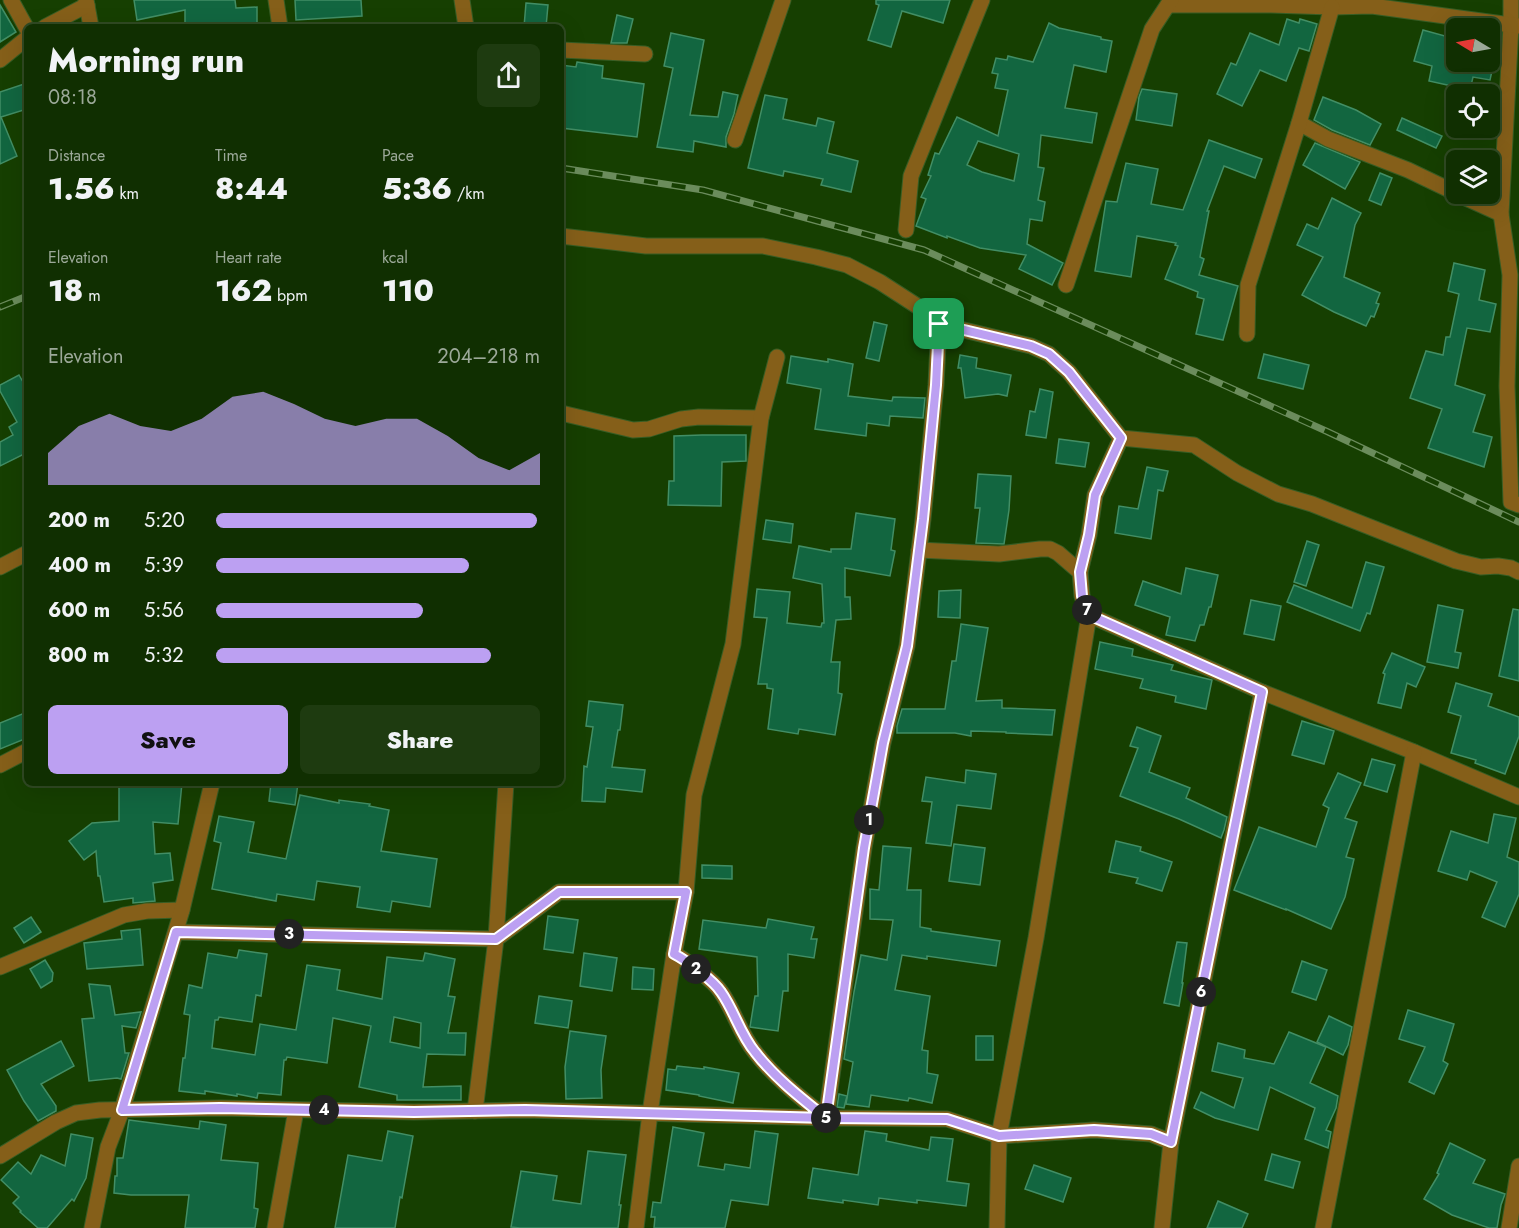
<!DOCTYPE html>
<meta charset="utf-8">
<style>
body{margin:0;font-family:Jost,sans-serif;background:#1e3b10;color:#f1f3f6;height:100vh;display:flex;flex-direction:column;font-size:22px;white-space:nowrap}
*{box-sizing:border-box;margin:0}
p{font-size:20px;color:#9ca999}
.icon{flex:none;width:33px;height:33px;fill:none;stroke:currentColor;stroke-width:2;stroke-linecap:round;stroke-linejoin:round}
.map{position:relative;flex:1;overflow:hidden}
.details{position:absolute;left:24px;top:24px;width:540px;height:762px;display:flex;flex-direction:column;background:#102f01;border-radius:9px;box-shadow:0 6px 24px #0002,0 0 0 2px #304a23}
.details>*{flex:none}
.needle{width:39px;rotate:280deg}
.fabs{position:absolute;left:1446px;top:18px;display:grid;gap:12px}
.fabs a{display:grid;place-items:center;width:54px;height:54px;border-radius:9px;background:#102f01;box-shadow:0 6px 24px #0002,0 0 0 2px #304a23;font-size:30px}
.pin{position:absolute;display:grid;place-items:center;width:51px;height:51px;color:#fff;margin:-26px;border-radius:12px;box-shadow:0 3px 9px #0006}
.km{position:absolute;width:30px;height:30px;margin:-15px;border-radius:50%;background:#222;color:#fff;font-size:16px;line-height:30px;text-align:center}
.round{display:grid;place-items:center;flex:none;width:63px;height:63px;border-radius:9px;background:#1e3b10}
.overview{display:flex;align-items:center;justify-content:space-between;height:102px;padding:0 24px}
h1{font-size:33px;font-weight:800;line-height:45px}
.figures{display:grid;grid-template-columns:repeat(3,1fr);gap:9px;height:102px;padding:6px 24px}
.figures div{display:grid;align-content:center}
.figures b{font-size:30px;font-weight:800}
.figures small{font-size:16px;font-weight:400}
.figures p{font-size:16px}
.chart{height:168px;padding:12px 24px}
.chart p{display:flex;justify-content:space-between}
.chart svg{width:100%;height:108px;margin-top:6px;fill:#bca0f2;opacity:.7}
.primary-button{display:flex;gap:12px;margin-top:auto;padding:12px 24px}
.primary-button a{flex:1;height:69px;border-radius:9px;background:#bca0f2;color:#111;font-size:24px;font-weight:800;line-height:69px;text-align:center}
.primary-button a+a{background:#1e3b10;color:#f1f3f6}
ul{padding:0 24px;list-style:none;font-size:20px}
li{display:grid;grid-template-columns:96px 72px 1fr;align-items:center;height:45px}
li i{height:15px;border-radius:8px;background:#bca0f2}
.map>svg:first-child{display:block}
.building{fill:#126640;stroke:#428e65;stroke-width:1.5;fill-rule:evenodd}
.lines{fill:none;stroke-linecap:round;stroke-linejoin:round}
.street-casing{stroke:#375d24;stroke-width:17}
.street{stroke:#855f19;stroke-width:15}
.rail-casing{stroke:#6b8c5c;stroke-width:7}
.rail{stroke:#163f01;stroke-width:4.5;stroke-dasharray:14;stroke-linecap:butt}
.route-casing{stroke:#fff;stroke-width:12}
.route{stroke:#bca0f2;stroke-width:8}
</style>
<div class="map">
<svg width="1519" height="1228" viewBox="0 0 1519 1228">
<rect width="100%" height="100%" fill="#163f01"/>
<g class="building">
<polygon points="134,0 235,0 236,8 257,7 257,27 185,27 185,10 137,20"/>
<polygon points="295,0 361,0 362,16 296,20"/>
<polygon points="876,0 950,0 943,23 902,11 891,47 868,40 879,5 876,4"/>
<polygon points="526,3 548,5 546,27 524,27"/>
<polygon points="0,5 16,32 0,42"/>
<polygon points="617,15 633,19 627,43 611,43"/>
<polygon points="1287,19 1299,23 1300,19 1317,24 1309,51 1299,48 1286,81 1260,70 1242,106 1217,94 1231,63 1236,65 1250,33 1279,45"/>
<path d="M1049,23l10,5 42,9v2l11,2 -6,31 -32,-7 -9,43 32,5 -5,30 -51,-8 -3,32 6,1 -6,32 7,2 -3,19 -12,-2 -3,25 36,19 -11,22 -33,-16 7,-14 -46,-7 -33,-12v2l-31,-12 10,-27 -5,-2 10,-21 -3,-1 7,-22 4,1 18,-37 41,19 10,-46 -13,-2 3,-14 -6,-1 4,-15 11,2 1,-4 25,6zM978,141l41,13 -5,27 -32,-9 -15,-7z"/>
<polygon points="1423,30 1456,39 1456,62 1494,62 1490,80 1473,77 1470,90 1429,81 1432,66 1414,61"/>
<polygon points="671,33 704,40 690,115 718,117 723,92 738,95 734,114 726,137 726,147 694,141 693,152 657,147 673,68 664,66"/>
<polygon points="577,62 603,66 602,78 644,84 637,137 561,128 561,65 576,67"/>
<polygon points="27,83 27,109 1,117 17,156 0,164 0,92"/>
<polygon points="1142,89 1177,94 1172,126 1136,120 1139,97"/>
<polygon points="765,95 787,99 783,119 816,126 818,118 834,122 827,153 858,161 851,192 821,185 823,179 784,171 783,176 748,168"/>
<polygon points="1323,97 1356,110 1381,124 1370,145 1332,130 1314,120"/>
<polygon points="1402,118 1442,136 1436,148 1397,130"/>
<polygon points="1209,140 1262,159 1255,178 1224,166 1207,211 1209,211 1200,257 1204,259 1199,275 1238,286 1223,340 1196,334 1204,299 1197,297 1198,292 1165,279 1178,246 1175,245 1176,243 1137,236 1131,277 1095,271 1106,201 1117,202 1126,163 1158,169 1151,204 1183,210"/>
<polygon points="1315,143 1360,162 1345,189 1303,165"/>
<polygon points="1380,173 1392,178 1381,205 1369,200"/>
<polygon points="1332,198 1361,213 1355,225 1344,277 1380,293 1376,303 1379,304 1374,317 1371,316 1366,326 1334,312 1302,295 1323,257 1297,245 1307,224 1318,229"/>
<polygon points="1454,263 1485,270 1479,300 1496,304 1490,332 1467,328 1455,385 1485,395 1473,432 1492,437 1484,467 1428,448 1442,409 1410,398 1426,351 1443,355 1446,337 1450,337 1459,294 1448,291"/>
<polygon points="874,322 887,325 879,361 866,358"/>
<polygon points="1264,354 1309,365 1303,389 1258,378"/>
<polygon points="960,355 977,358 976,368 1011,375 1007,396 998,394 965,398 961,368 958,368"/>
<polygon points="791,356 828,362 828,359 853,364 848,396 892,401 893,397 925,398 923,418 890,416 889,426 867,423 866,436 815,429 821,389 787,383"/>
<polygon points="19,375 27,389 27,460 24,454 0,466 0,442 13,435 9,427 17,422 0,391 0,385"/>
<polygon points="1040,389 1053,392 1046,438 1026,435 1030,411 1035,412"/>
<polygon points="702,435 746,435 746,461 722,462 721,506 668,505 669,481 674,481 674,436"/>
<polygon points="1059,439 1089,443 1085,467 1056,463"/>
<polygon points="1147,467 1168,471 1163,491 1158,490 1151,539 1115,533 1119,506 1138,509"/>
<polygon points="978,474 1011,476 1009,510 1004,544 976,543 980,508 975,508"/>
<polygon points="856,513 895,519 891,550 895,551 890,576 845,568 845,597 850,597 851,619 836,620 831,662 840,662 838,693 842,694 835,735 799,729 798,734 768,729 773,689 767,688 767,684 758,684 767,618 754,617 757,589 790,592 787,623 821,627 822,623 824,623 822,584 793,578 799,546 831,552 831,549 851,549"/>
<polygon points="766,520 793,524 791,543 763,539"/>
<polygon points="1307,541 1319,545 1306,586 1294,582"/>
<polygon points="1366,562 1384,567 1370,614 1367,613 1360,631 1287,602 1294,585 1352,608"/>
<polygon points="1186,568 1218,575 1211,607 1209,607 1204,625 1200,625 1195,641 1166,635 1170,617 1135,605 1143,581 1181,594"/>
<polygon points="961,590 960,618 938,617 939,591"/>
<polygon points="1251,600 1281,606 1274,640 1244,634"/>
<polygon points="1438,605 1463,610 1455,652 1461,653 1458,668 1427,662"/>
<polygon points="1513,609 1519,610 1519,681 1499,676"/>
<polygon points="961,624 988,628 976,701 1002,700 1002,708 1055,710 1052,735 1006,733 1006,732 971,731 971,736 955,733 897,733 897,726 902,709 945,709 952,661 956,661"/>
<polygon points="1100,642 1133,649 1132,656 1173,665 1171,670 1212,680 1206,709 1175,702 1176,696 1140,688 1143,679 1095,669"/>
<polygon points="1392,653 1425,667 1416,687 1407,683 1401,708 1378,703 1385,674 1383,673"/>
<polygon points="1456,683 1492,694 1488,706 1519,717 1519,736 1505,774 1475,763 1476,760 1451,753 1461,716 1448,712"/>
<polygon points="589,701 623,705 620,730 618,730 612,767 645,770 642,792 606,788 605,802 582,801 584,766 587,767 593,727 586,726"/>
<polygon points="27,712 27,738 0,749 0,723"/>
<polygon points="1302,721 1334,731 1324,764 1292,755"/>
<polygon points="1137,727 1161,736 1149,772 1190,788 1186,798 1227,817 1224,830 1221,838 1179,819 1120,796 1138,748 1130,746"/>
<polygon points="1372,759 1395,765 1387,792 1364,785"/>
<polygon points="966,770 996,774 991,809 957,805 951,846 926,843 932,802 922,801 926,777 965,783"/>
<polygon points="1338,773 1361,783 1345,818 1357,822 1346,857 1354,859 1345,897 1331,929 1286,909 1286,910 1234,890 1259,827 1316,847 1329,808 1323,805"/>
<polygon points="119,783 182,783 178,824 153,822 155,854 170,853 173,880 153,883 155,901 133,903 133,898 104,902 100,876 98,876 96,851 84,860 69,841 92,823 119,821"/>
<polygon points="271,783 298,783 295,805 269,801"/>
<polygon points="300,795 339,803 339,800 370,804 369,806 389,810 381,851 437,859 430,907 392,901 390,912 357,907 360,887 317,881 314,900 277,894 276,901 212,889 221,843 214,841 219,816 254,822 248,852 286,859"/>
<polygon points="1494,814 1516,818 1507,857 1519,862 1519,894 1505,927 1482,917 1497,882 1470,871 1467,880 1438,871 1451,831 1488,843"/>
<polygon points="1116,841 1141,847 1140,851 1172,862 1162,891 1136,883 1138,878 1109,872"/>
<polygon points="954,844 985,848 980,885 949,881"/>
<polygon points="883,846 911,848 907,890 921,890 920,927 931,929 931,931 1000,941 996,966 927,956 927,959 902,955 895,990 930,996 922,1050 928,1051 927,1073 938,1075 932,1103 909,1098 908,1101 871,1095 869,1107 846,1104 853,1062 844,1059 854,992 861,955 887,960 893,920 870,919 870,889 879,890"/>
<polygon points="702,865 732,866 732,879 702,878"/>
<polygon points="548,916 578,920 573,953 544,949"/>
<polygon points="31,917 41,932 24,943 14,928"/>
<polygon points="768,919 814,927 811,939 817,939 814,958 788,954 788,991 783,991 778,1031 750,1027 755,996 758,996 757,957 699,949 703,920 766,928"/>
<polygon points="140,929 143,965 87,969 84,943 122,939 121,931"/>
<polygon points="1177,942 1187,943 1182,983 1183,983 1179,1006 1164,1003"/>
<path d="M239,950l28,4 -6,42 -5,-1 -4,27 -33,-5 -1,3h-3l-3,28 43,7 5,-31 36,6 11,-65 33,5 -3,20 45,9 5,-42 36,4 2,-8 30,6 -7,37 7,1 -7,36h18l-1,22 -38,-1 -4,33 38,-1v14h-64v-5l-38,-8 12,-61 -38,-8 -6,45 -40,-6 -1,3h-2l-3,35 -23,-2 -1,5 -20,-4v2l-32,-5v3l-26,-3 4,-33h2l5,-43 -6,-1 5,-29 13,3 6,-35 29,5zM394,1017l27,6 -1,25 -30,-6z"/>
<polygon points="584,953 617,958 612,991 580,986"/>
<polygon points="45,960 53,973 52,981 41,988 30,969"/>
<polygon points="1302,961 1327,970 1316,1000 1292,992"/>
<polygon points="633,967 654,969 653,990 632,989"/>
<polygon points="89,984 110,986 115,1015 141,1012 136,1028 122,1026 125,1053 129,1053 121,1079 117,1078 89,1081 82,1019 94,1018"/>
<polygon points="539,996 572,1001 568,1028 535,1023"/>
<polygon points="1408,1010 1454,1024 1443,1061 1448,1064 1434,1094 1409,1082 1425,1047 1399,1039"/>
<polygon points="1329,1016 1352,1027 1348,1045 1343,1055 1317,1042"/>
<polygon points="570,1031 606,1036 601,1070 602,1098 566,1099 565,1067"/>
<polygon points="1289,1032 1326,1047 1310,1083 1338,1096 1336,1108 1326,1130 1331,1132 1328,1148 1305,1139 1315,1108 1270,1087 1258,1130 1215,1118 1194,1108 1201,1092 1234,1108 1243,1078 1212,1071 1218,1043 1245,1050 1244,1058 1274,1064"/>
<rect x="976" y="1036" width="17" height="24"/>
<polygon points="61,1041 74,1066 41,1084 56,1106 56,1111 38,1121 24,1101 7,1070"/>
<polygon points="677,1066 704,1069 704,1067 739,1073 733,1103 699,1096 699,1095 666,1090 668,1069 676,1070"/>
<polygon points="839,1094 847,1096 844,1108 837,1107"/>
<polygon points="129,1120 199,1129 200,1121 226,1125 221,1160 258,1163 254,1208 258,1209 255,1228 185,1228 189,1195 131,1195 114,1193 115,1176 117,1176 117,1158 123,1158"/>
<polygon points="673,1127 704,1133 698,1166 724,1170 725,1164 750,1168 755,1131 778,1134 768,1205 731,1200 725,1228 654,1228 655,1217 651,1217 653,1202 661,1203"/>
<polygon points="388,1131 413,1136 402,1198 400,1197 395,1228 335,1228 348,1155 382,1161"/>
<polygon points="865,1131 887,1134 886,1141 929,1150 931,1137 953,1139 947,1181 969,1184 966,1206 917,1200 917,1203 879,1198 878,1205 843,1200 843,1203 808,1198 813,1168 858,1175"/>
<polygon points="71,1134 93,1138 86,1178 74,1201 72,1199 47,1228 38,1228 20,1212 21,1211 13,1203 19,1197 1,1180 18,1162 31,1174 41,1155 65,1166"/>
<polygon points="1450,1143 1485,1160 1473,1183 1505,1194 1501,1205 1497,1228 1489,1228 1452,1215 1424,1199 1439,1174 1437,1173"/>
<polygon points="588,1151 626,1155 619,1205 621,1205 618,1228 520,1228 511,1227 521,1171 557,1176 553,1200 581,1204"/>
<polygon points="1272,1154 1300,1162 1293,1188 1265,1180"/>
<polygon points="1034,1165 1071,1178 1063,1202 1025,1189"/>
<polygon points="1218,1201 1248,1214 1242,1228 1207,1228"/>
</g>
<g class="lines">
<g class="street-casing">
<g id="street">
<polyline points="11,0 27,29"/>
<polyline points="86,0 91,27"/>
<polyline points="276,0 280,27"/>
<polyline points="462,0 466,27"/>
<polyline points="1511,0 1511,25 1501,214 1510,275 1507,386 1511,502 1519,505"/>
<polyline points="1168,5 1271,5 1332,7 1372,6 1519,26"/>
<polyline points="45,27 87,5"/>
<polyline points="561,50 645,54"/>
<polyline points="0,60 27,38"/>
<polyline points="1299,123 1328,139 1408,170 1456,193"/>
<polyline points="735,140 783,0"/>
<polyline points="1457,194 1501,214"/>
<polyline points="906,230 911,176 982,0"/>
<path d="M561,236l85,10h117l53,11 31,8 33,17 51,33 8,9 -3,61 -13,134 -16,127 -24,97 -19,105 -38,270c-25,-20 -51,-40 -71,-66 -15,-18 -21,-42 -34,-60 -7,-11 -35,-32 -47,-38"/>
<polyline points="1066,285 1152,29 1171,0"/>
<polyline points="939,324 1031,346 1049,354 1069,372 1121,438 1194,445 1237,473 1278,494 1312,504 1456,561 1481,567 1498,566 1511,568 1519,572"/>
<polyline points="1247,334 1248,285 1299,123 1332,7"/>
<polyline points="561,413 633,430 649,429 681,419 699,417 761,418"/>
<polyline points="919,550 999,554 1040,549 1050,549 1058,553 1080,572"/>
<polyline points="0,567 27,553"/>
<polyline points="1089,615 1262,692 1414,752 1519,797"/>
<polyline points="0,765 27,751"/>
<polyline points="176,932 496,939 559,892 686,892"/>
<polyline points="0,967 124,915 147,911 182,910"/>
<polyline points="475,1111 496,939 506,783"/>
<polyline points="1171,1142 1262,692"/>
<polyline points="0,1156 56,1122 76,1113 100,1110 220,1108 414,1112 525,1110 826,1118 947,1119 999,1136 1094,1130 1151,1134 1171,1142 1162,1228"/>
<polyline points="92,1228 108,1147 122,1110 182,910 212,783"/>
<polyline points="275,1228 296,1110"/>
<polyline points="636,1228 650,1113 674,954 686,892 694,795 733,644 761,418 777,357"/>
<polyline points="997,1228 999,1136 1036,938 1089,615 1082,596 1080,572 1089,535 1095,495 1121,438"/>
<polyline points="1323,1228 1414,752"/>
<polyline points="1509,1228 1519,1166"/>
</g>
</g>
<use href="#street" class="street"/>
<g class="rail-casing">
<g id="rail">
<polyline points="561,168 703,190 924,250 1326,431 1519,522"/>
<polyline points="0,307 27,296"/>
</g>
</g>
<use href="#rail" class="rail"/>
</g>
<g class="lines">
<g class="route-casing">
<path id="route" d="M939,324l-3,61 -13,134 -16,127 -24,97 -19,105 -38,270c-25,-20 -51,-40 -71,-66 -15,-18 -21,-42 -34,-60 -7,-11 -35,-32 -47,-38l12,-62h-127l-63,47 -320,-7 -54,178 98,-2 194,4 111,-2 301,8 121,1 52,17 95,-6 57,4 20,8 91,-450 -173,-77 -7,-19 -2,-24 9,-37 6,-40 26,-57 -52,-66 -20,-18 -18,-8 -92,-22"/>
</g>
<use href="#route" class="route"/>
</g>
</svg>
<div class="fabs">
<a><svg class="needle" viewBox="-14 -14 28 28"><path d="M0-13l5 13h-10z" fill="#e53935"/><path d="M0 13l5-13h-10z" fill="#9ca999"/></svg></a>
<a><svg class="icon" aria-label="locate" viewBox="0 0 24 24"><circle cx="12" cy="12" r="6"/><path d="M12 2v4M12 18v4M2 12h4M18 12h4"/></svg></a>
<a><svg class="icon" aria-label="layers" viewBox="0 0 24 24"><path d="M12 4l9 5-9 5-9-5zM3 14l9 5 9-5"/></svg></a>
</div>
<div class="pin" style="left:939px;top:324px;background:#1e9e55"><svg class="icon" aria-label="arrive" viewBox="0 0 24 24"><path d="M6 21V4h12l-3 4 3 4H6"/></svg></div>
<b class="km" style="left:869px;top:820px">1</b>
<b class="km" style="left:696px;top:969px">2</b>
<b class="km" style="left:289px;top:934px">3</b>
<b class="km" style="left:324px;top:1110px">4</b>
<b class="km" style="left:826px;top:1118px">5</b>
<b class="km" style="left:1201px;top:992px">6</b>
<b class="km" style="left:1087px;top:610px">7</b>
<section class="details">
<div class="overview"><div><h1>Morning run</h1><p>08:18</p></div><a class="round"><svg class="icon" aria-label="share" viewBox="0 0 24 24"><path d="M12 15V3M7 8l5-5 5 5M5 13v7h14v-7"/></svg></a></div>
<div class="figures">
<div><p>Distance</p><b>1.56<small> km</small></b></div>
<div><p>Time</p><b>8:44</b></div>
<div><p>Pace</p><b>5:36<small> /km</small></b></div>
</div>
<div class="figures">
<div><p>Elevation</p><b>18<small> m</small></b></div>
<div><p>Heart rate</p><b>162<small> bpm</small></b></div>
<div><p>kcal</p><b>110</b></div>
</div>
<div class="chart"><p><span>Elevation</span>204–218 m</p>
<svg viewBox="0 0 160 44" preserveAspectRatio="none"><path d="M0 44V31L10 20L20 15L30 20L40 22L50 17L60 8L70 6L80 11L90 17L100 20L110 17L120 17L130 24L140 33L150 38L160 31V44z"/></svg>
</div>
<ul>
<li><b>200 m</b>5:20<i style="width:99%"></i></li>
<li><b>400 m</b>5:39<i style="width:78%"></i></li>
<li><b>600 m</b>5:56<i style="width:64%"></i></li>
<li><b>800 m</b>5:32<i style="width:85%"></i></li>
</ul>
<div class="primary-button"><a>Save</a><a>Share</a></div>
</section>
</div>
